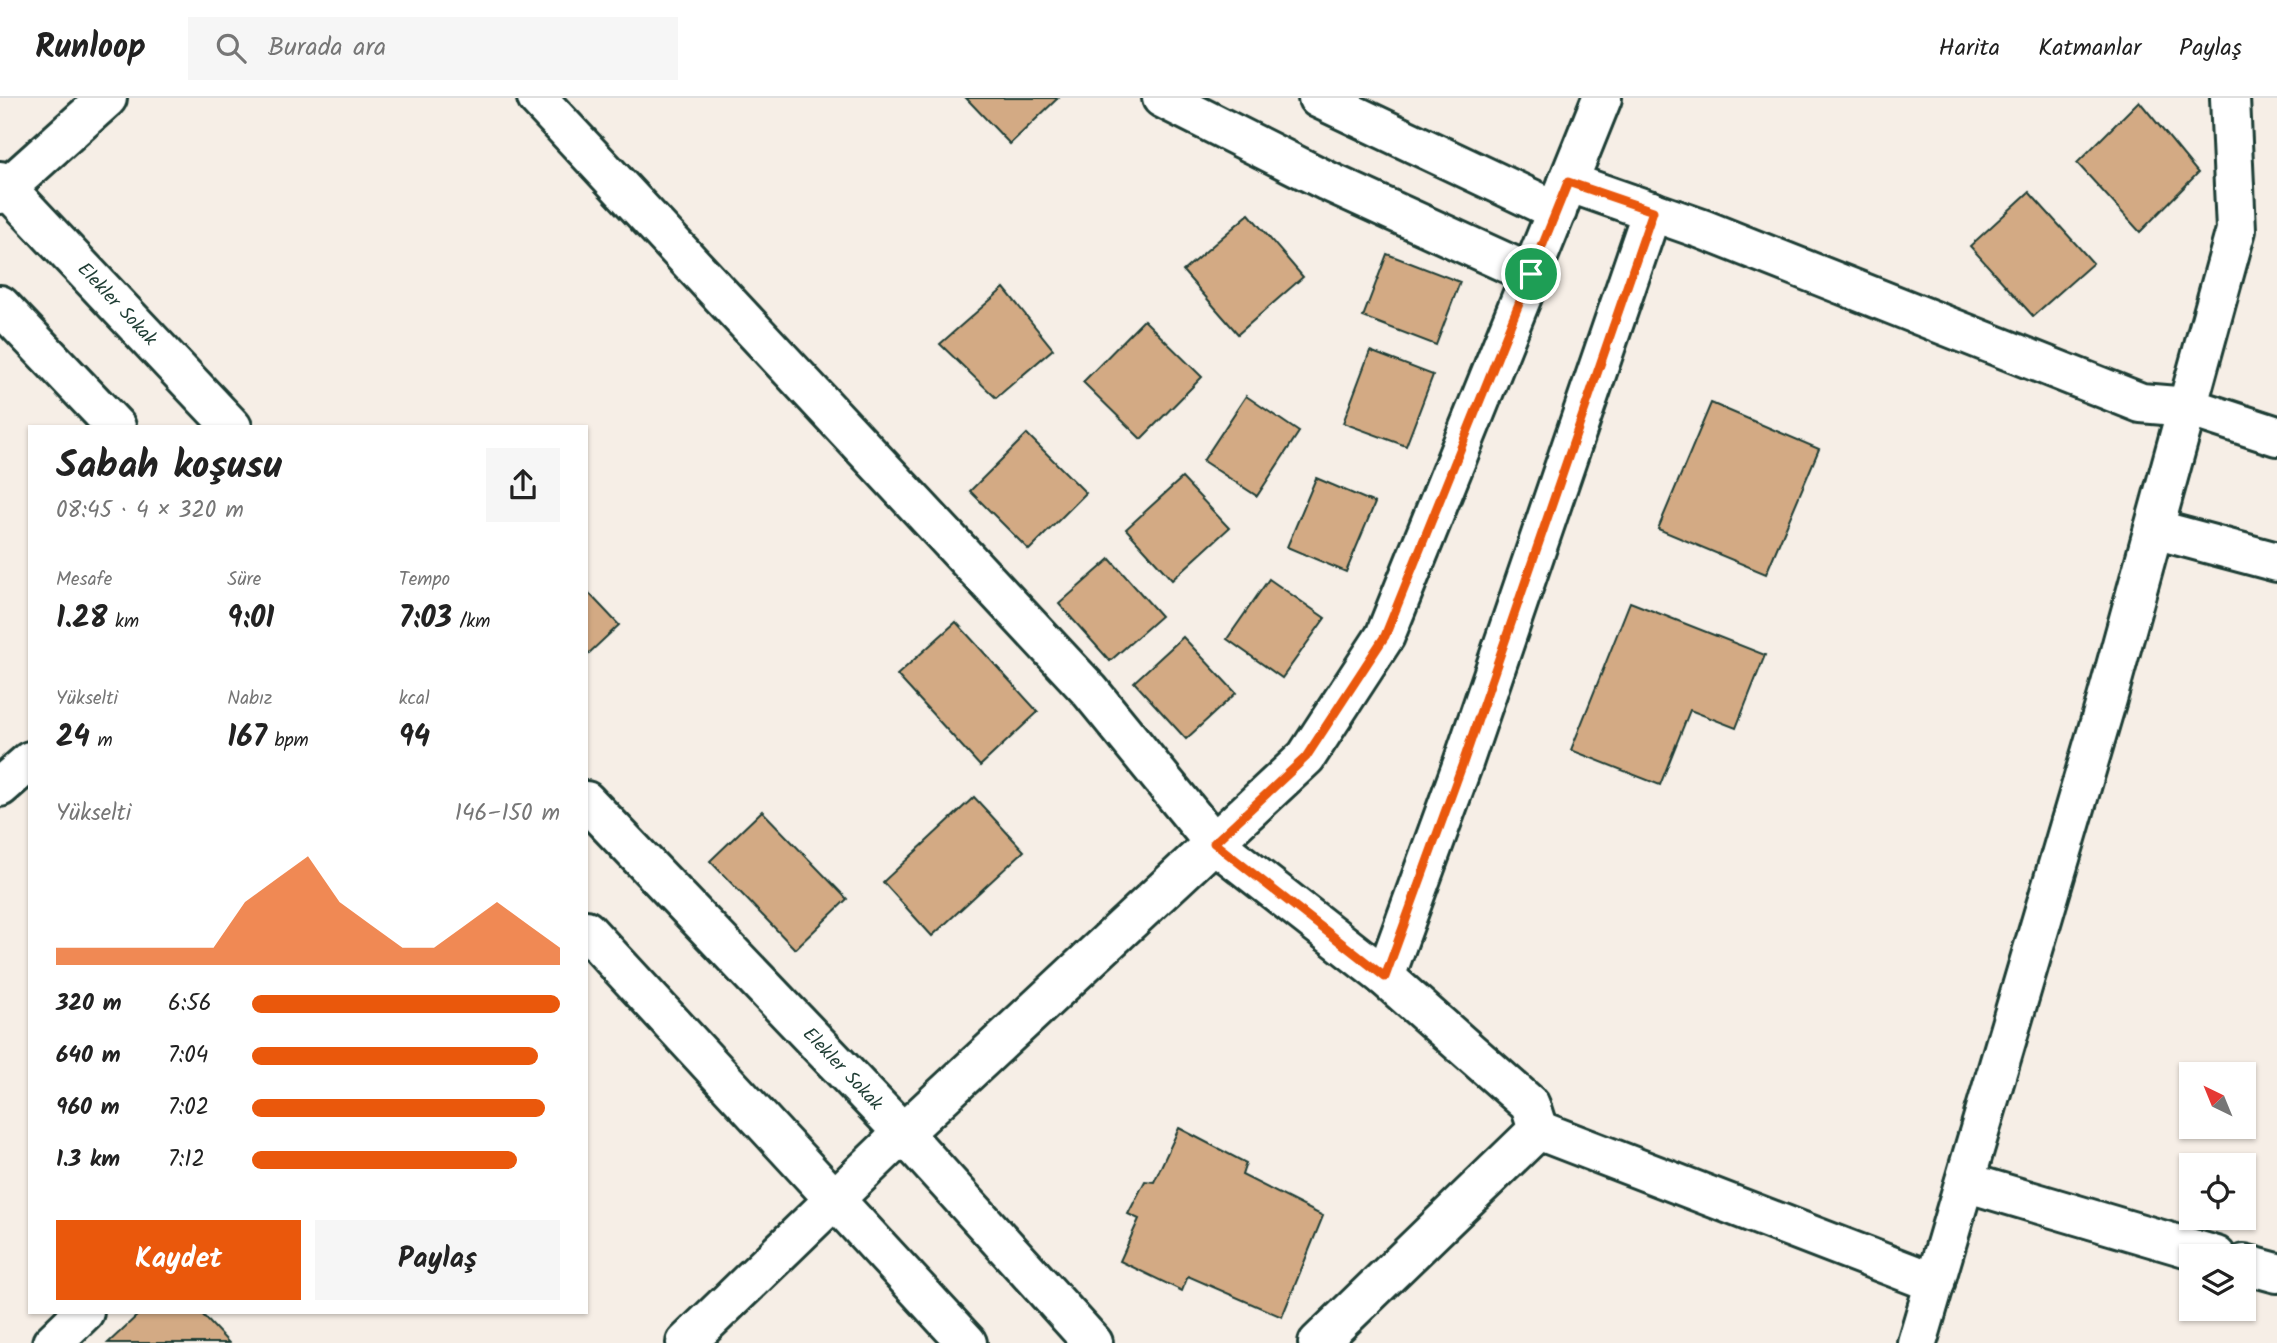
<!DOCTYPE html>
<html lang="tr">
<meta charset="utf-8">
<style>
body{margin:0;font-family:Kalam,sans-serif;background:#f6f6f6;color:#222;height:100vh;display:flex;flex-direction:column;font-size:26px;white-space:nowrap}
*{box-sizing:border-box;margin:0}
p{font-size:23px;color:#767676}
.icon{flex:none;width:38px;height:38px;fill:none;stroke:currentColor;stroke-width:2;stroke-linecap:round;stroke-linejoin:round}
.map{position:relative;flex:1;overflow:hidden}
.sheet{position:absolute;left:28px;top:327px;width:560px;height:889px;display:flex;flex-direction:column;background:#fff;border-radius:0px;box-shadow:0 2px 5px #0004}
.sheet>*{flex:none}
.needle{width:46px;rotate:317deg}
.fabs{position:absolute;left:2179px;top:964px;display:grid;gap:14px}
.fabs a{display:grid;place-items:center;width:77px;height:77px;border-radius:0px;background:#fff;box-shadow:0 2px 5px #0004;font-size:35px}
.pin{position:absolute;display:grid;place-items:center;width:60px;height:60px;color:#fff;margin:-30px;border:4px solid #fff;border-radius:50%;box-shadow:0 2px 7px #0007}
.round{display:grid;place-items:center;flex:none;width:74px;height:74px;border-radius:0px;background:#f6f6f6}
.summary{display:flex;align-items:center;justify-content:space-between;height:119px;padding:0 28px}
h1{font-size:38px;font-weight:700;line-height:52px}
.stats{display:grid;grid-template-columns:repeat(3,1fr);gap:10px;height:119px;padding:7px 28px}
.stats div{display:grid;align-content:center}
.stats b{font-size:30px;font-weight:700}
.stats small{font-size:19px;font-weight:400}
.stats p{font-size:19px}
.chart{height:196px;padding:14px 28px}
.chart p{display:flex;justify-content:space-between}
.chart svg{width:100%;height:126px;margin-top:7px;fill:#ea580c;opacity:.7}
.primary-button{display:flex;gap:14px;margin-top:auto;padding:14px 28px}
.primary-button a{flex:1;height:80px;border-radius:0px;background:#ea580c;color:#fff;font-size:28px;font-weight:700;line-height:80px;text-align:center}
.primary-button a+a{background:#f6f6f6;color:#222}
ul{padding:0 28px;list-style:none;font-size:23px}
li{display:grid;grid-template-columns:112px 84px 1fr;align-items:center;height:52px}
li i{height:18px;border-radius:9px;background:#ea580c}
header{display:flex;align-items:center;gap:42px;box-sizing:border-box;height:98px;padding:0 35px;background:#fff;border-bottom:2px solid #e0e0e0}
header strong{font-size:33px}
nav{display:flex;gap:38px;margin-inline-start:auto;font-size:24px}
.search{width:490px;height:63px;background:#f6f6f6;display:flex;align-items:center;gap:18px;box-sizing:border-box;padding:0 24px;border-radius:0px;color:#767676;font-size:26px}
.map>svg:first-child{display:block}
.building{fill:#d3aa84;stroke:#1f3d34;stroke-width:2}
.lines{fill:none;stroke-linecap:round;stroke-linejoin:round}
.minor-casing{stroke:#1f3d34;stroke-width:44}
.minor{stroke:#fff;stroke-width:38}
.route-casing{stroke:#fff;stroke-width:14}
.route{stroke:#ea580c;stroke-width:9}
.labels{text-anchor:middle;dominant-baseline:central;stroke-width:7;stroke-linejoin:round;paint-order:stroke}
.street-label{font-size:19px;fill:#1f3d34;stroke:#fff}
</style>
<header>
<strong>Runloop</strong>
<div class="search"><svg class="icon" aria-label="search" viewBox="0 0 24 24"><circle cx="10" cy="10" r="6"/><path d="M15 15l6 6"/></svg>Burada ara</div>
<nav><a>Harita</a><a>Katmanlar</a><a>Paylaş</a></nav>
</header>
<div class="map">
<svg width="2277" height="1245" viewBox="0 0 2277 1245">
<rect width="100%" height="100%" fill="#f6eee6"/>
<filter id="ink" filterUnits="userSpaceOnUse"><feTurbulence type="fractalNoise" baseFrequency=".0143" numOctaves="2"/><feDisplacementMap in="SourceGraphic" scale="14" xChannelSelector="R" yChannelSelector="G"/><feConvolveMatrix kernelMatrix="1 2 1 2 8 2 1 2 1" color-interpolation-filters="sRGB"/></filter>
<g filter="url(#ink)">
<g class="building">
<polygon points="966,0 1058,0 1010,46"/>
<polygon points="2139,3 2198,75 2140,134 2077,65"/>
<polygon points="2029,94 2093,165 2033,218 1970,148"/>
<polygon points="1249,116 1303,179 1238,236 1183,173"/>
<polygon points="1387,156 1460,184 1436,247 1363,219"/>
<polygon points="1004,190 1053,251 996,300 940,246"/>
<polygon points="1144,222 1202,279 1141,341 1083,284"/>
<polygon points="1370,253 1433,277 1406,348 1343,325"/>
<polygon points="1246,298 1299,334 1257,398 1203,363"/>
<polygon points="1711,305 1819,351 1766,476 1658,431"/>
<polygon points="1027,336 1086,395 1029,452 970,393"/>
<polygon points="1182,380 1229,430 1172,482 1126,431"/>
<polygon points="1316,380 1375,405 1346,474 1287,449"/>
<polygon points="1110,461 1161,518 1110,563 1059,506"/>
<polygon points="1269,481 1325,520 1282,580 1227,541"/>
<polygon points="586,492 619,527 586,558"/>
<polygon points="1630,504 1765,557 1736,630 1690,612 1660,687 1571,652"/>
<polygon points="956,524 1038,614 980,668 897,577"/>
<polygon points="1183,539 1236,595 1186,641 1134,584"/>
<polygon points="974,699 1024,753 932,838 883,784"/>
<polygon points="762,713 847,801 795,851 710,763"/>
<polygon points="1179,1030 1246,1065 1242,1077 1323,1118 1282,1219 1188,1178 1182,1193 1120,1163 1139,1121 1128,1116 1145,1083 1154,1084"/>
<polygon points="141,1214 200,1214 229,1245 108,1245"/>
</g>
<g class="lines">
<g class="minor-casing">
<g id="minor">
<polyline points="537,0 1090,593 1214,745 1385,879 1530,1007 1538,1032"/>
<polyline points="1162,0 1327,83 1531,176"/>
<polyline points="1318,0 1557,113"/>
<path id="s1" d="M0,83l232,246"/>
<polyline points="1568,84 1702,131 2141,305 2188,309 2277,338"/>
<polyline points="0,96 107,0"/>
<polyline points="0,207 116,329"/>
<polyline points="2154,431 2277,464"/>
<polyline points="0,689 30,663"/>
<path id="s2" d="M586,703l317,332 190,210"/>
<polyline points="586,832 967,1245"/>
<polyline points="1385,879 1463,665 1652,113"/>
<polyline points="1965,1084 2216,1158"/>
<polyline points="2244,1166 2277,1175"/>
<polyline points="52,1245 84,1214"/>
<polyline points="686,1245 903,1035 1306,659 1385,538 1602,0"/>
<polyline points="1318,1245 1538,1032 1935,1185"/>
<polyline points="1917,1245 2107,601 2236,132 2230,0"/>
</g>
</g>
<use href="#minor" class="minor"/>
</g>
</g>
<g class="lines" filter="url(#ink)">
<g class="route-casing">
<polygon id="route" points="1568,84 1653,113 1463,665 1385,879 1214,745 1306,659 1385,538"/>
</g>
<use href="#route" class="route"/>
</g>
<g class="labels">
<g class="street-label">
<text stroke="none"><textPath href="#s1" startOffset="170">Elekler Sokak</textPath></text>
<text stroke="none"><textPath href="#s2" startOffset="371">Elekler Sokak</textPath></text>
</g>
</g>
</svg>
<div class="fabs">
<a><svg class="needle" viewBox="-14 -14 28 28"><path d="M0-13l5 13h-10z" fill="#e53935"/><path d="M0 13l5-13h-10z" fill="#767676"/></svg></a>
<a><svg class="icon" aria-label="locate" viewBox="0 0 24 24"><circle cx="12" cy="12" r="6"/><path d="M12 2v4M12 18v4M2 12h4M18 12h4"/></svg></a>
<a><svg class="icon" aria-label="layers" viewBox="0 0 24 24"><path d="M12 4l9 5-9 5-9-5zM3 14l9 5 9-5"/></svg></a>
</div>
<div class="pin" style="left:1531px;top:176px;background:#1e9e55"><svg class="icon" aria-label="arrive" viewBox="0 0 24 24"><path d="M6 21V4h12l-3 4 3 4H6"/></svg></div>
<section class="sheet">
<div class="summary"><div><h1>Sabah koşusu</h1><p>08:45 · 4 × 320 m</p></div><a class="round"><svg class="icon" aria-label="share" viewBox="0 0 24 24"><path d="M12 15V3M7 8l5-5 5 5M5 13v7h14v-7"/></svg></a></div>
<div class="stats">
<div><p>Mesafe</p><b>1.28<small> km</small></b></div>
<div><p>Süre</p><b>9:01</b></div>
<div><p>Tempo</p><b>7:03<small> /km</small></b></div>
</div>
<div class="stats">
<div><p>Yükselti</p><b>24<small> m</small></b></div>
<div><p>Nabız</p><b>167<small> bpm</small></b></div>
<div><p>kcal</p><b>94</b></div>
</div>
<div class="chart"><p><span>Yükselti</span>146–150 m</p>
<svg viewBox="0 0 160 44" preserveAspectRatio="none"><path d="M0 44V38L10 38L20 38L30 38L40 38L50 38L60 22L70 14L80 6L90 22L100 30L110 38L120 38L130 30L140 22L150 30L160 38V44z"/></svg>
</div>
<ul>
<li><b>320 m</b>6:56<i style="width:100%"></i></li>
<li><b>640 m</b>7:04<i style="width:93%"></i></li>
<li><b>960 m</b>7:02<i style="width:95%"></i></li>
<li><b>1.3 km</b>7:12<i style="width:86%"></i></li>
</ul>
<div class="primary-button"><a>Kaydet</a><a>Paylaş</a></div>
</section>
</div>
